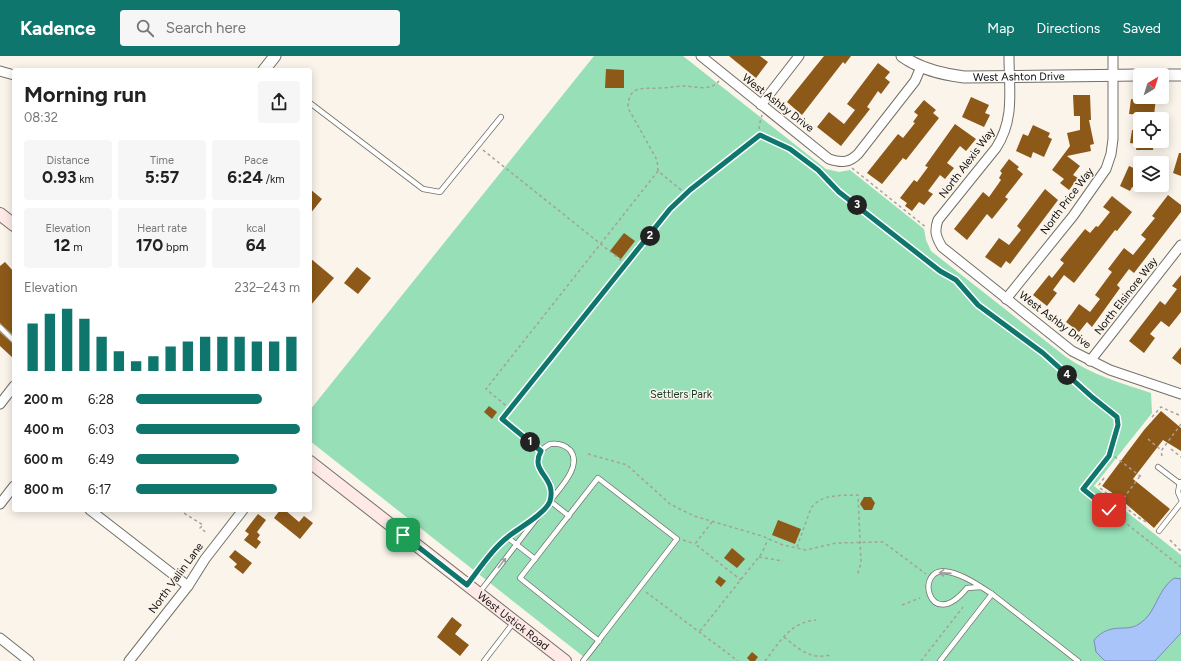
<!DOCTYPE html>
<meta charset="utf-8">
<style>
body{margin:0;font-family:Figtree,sans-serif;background:#f6f6f6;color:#222;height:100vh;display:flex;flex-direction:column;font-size:15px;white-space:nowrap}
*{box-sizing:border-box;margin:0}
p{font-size:13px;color:#767676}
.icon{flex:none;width:22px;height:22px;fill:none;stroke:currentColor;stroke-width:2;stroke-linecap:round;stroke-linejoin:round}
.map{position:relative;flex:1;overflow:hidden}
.details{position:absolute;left:12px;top:12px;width:300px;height:444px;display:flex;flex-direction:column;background:#fff;border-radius:4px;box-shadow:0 2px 10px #0003}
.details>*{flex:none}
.needle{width:26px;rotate:38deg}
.tools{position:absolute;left:1133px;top:12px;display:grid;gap:8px}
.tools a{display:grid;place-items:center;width:36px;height:36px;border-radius:4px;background:#fff;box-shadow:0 2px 10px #0003;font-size:20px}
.pin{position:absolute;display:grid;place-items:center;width:34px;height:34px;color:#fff;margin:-17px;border-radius:8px;box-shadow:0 2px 6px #0006}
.km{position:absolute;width:20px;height:20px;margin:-10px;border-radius:50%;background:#222;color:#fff;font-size:11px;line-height:20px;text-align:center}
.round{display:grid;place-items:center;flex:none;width:42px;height:42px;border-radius:4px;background:#f6f6f6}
.summary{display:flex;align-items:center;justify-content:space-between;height:68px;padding:0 12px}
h1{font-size:22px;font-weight:700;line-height:30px}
.stats{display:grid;grid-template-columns:repeat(3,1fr);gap:6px;height:68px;padding:4px 12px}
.stats div{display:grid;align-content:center;border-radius:4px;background:#f6f6f6;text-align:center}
.stats b{font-size:17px;font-weight:700}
.stats small{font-size:11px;font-weight:400}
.stats p{font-size:11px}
.chart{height:112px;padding:8px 12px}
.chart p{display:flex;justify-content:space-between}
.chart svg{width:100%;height:72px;margin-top:4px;stroke:#0f766e;stroke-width:6}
ul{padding:0 12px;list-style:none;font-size:13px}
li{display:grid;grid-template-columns:64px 48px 1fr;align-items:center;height:30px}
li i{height:10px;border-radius:5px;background:#0f766e}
header{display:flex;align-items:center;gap:24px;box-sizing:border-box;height:56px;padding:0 20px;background:#0f766e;color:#fff}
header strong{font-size:19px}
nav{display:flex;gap:22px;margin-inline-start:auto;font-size:14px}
.search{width:280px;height:36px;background:#f6f6f6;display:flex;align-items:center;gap:10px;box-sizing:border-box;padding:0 14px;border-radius:4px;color:#767676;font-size:15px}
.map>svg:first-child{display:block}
.green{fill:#96dfb7}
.water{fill:#a9c4f9;stroke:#7b8db2}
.building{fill:#8c5919}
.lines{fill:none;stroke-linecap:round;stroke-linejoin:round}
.service-casing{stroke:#747068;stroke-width:6}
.minor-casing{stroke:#747068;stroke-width:11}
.tertiary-casing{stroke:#747068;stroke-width:13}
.secondary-casing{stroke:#747068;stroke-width:14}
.path{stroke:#a5a09a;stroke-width:1.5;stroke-dasharray:3 3;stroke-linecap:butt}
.service{stroke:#fff;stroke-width:4.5}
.minor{stroke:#fff;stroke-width:9}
.tertiary{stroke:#fff;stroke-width:11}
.secondary{stroke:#fee9e6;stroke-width:12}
.oneway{stroke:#9f9e9d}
.route-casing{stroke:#fff;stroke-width:8}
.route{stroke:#0f766e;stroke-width:5}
.labels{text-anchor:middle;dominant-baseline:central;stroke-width:3;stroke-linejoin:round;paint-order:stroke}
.street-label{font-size:11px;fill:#0f0d0b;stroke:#faf4eb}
.park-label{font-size:11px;fill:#143726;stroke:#faf4eb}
</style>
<header>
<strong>Kadence</strong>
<div class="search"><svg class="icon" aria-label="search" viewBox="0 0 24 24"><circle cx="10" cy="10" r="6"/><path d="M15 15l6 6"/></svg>Search here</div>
<nav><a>Map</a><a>Directions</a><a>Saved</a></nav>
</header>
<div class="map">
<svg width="1181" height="605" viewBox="0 0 1181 605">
<rect width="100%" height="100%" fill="#faf4eb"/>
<path class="green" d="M594,0h89l143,113 13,3 11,-2 74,59 2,11 5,11 135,106c26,18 55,26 85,36l1,20 -58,73 87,69v106h-592l-279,-220v-31z"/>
<path class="water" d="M1174,522l7,1v54l-26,28h-50l-9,-9 -2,-12c17,-19 32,-7 45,-16 18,-11 17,-33 35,-46z"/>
<g class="building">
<polygon points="729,0 760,0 768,6 756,22"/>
<polygon points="824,0 851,0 845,8 843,6 802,59 787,46"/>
<polygon points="878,7 890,16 885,22 890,26 881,38 878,35 867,51 870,53 841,90 817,71 829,56 844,68 855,54 847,48"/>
<polygon points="606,13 624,14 624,32 605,32"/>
<polygon points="1073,39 1090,39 1091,64 1089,64 1094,88 1090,89 1091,95 1067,100 1080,110 1073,119 1078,122 1069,134 1060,127 1064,123 1052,114 1070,90 1067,77 1080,74 1080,60 1074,60"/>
<polygon points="971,41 989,49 985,57 990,59 984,71 962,61"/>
<polygon points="1142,41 1156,41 1154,60 1129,58 1131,43 1141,45"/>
<polygon points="924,44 936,54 933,57 939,62 906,104 903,102 882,128 867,117 898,78 903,82 915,67 913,66 918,59 914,56"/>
<polygon points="955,68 976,83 966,95 960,90 947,107 954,112 945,123 940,119 928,135 933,138 924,149 919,146 912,155 905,150 907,147 900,142 914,124 917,126 928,111 925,110"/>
<polygon points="1033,69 1050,77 1048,81 1052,83 1044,101 1033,96 1031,102 1016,95 1023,78 1028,80"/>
<polygon points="1132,74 1140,75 1140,85 1154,85 1153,94 1136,94 1137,88 1130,87"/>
<polygon points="1179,97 1181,97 1181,120 1173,117"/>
<polygon points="1009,103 1019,111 1017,113 1023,118 1005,141 1008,143 992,163 987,158 967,184 954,173 983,136 989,141 1001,124 999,122 1002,117 1000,115"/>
<polygon points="1129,110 1138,114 1140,117 1140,129 1138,134 1132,131 1130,135 1120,130"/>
<polygon points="310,133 322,143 310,158"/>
<polygon points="1045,133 1058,144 1010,208 1006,205 1001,212 985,201 999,182 1009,189 1021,174 1017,170"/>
<polygon points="1168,139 1181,149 1181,156 1134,217 1129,213 1117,229 1120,232 1092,271 1087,266 1079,276 1066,266 1079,248 1090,256 1100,243 1095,239 1112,216 1108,213 1124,192 1133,199 1146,183 1141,179 1155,162 1152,160"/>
<polygon points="1112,140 1132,156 1117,175 1115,174 1074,227 1064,219 1053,234 1057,237 1047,250 1033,239 1049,219 1052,222 1064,207 1060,204 1085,173 1090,177 1096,170 1098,171 1110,156 1103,151"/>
<polygon points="624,177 635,185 621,203 610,195"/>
<polygon points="310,202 334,222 310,250"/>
<polygon points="5,206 14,216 14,280 0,267 0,210"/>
<polygon points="357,211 371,222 358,238 344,227"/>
<polygon points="1181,219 1181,256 1169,271 1161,265 1150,278 1155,282 1144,297 1129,285 1160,245 1165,249 1177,233 1172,230"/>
<polygon points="0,276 14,289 14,303 0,290"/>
<polygon points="1181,291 1181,309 1172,302"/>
<polygon points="489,350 497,356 492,363 484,356"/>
<polygon points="1161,355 1181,372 1181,395 1163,384 1133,423 1170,453 1154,472 1125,447 1126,446 1102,430 1144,374"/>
<polygon points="864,441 871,441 875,447 872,454 864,454 860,448"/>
<polygon points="280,454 285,454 299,466 304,460 313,467 300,483 274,462"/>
<polygon points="258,458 266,464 257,476 260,479 257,483 261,486 256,493 244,484 249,478 245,475"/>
<polygon points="778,464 801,473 795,488 772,479"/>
<polygon points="732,492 745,503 737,512 724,502"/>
<polygon points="235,494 252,507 243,518 234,511 237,508 229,501"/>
<polygon points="719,520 726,525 721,531 715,526"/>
<polygon points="452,561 462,569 455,578 469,589 460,600 437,581"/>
<polygon points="752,596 758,601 755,605 750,605 747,602"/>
</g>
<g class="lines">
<g class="service-casing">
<g id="service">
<polyline points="310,47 423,133 440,136 501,61"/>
<polyline points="0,271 14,285"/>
<path d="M550,388c7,-1 14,0 20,6 13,16 -11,39 -20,51v-18c-9,-14 -23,-26 0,-39z"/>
<polyline points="1158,411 1179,427"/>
<polyline points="1180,426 1178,436 1181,443"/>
<polyline points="1159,475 1181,447"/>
<polyline points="507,481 535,503"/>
<polyline points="468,528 498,489 538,459"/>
<path d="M981,531l-14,1c-39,48 -54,-25 -18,-16 15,3 31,14 43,22"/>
<polyline points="479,537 550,445 569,460"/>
<polyline points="484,605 514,566"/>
<path d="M583,605c6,-8 13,-16 19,-25l75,-97 -79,-61 -78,100 79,63"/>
<polyline points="940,605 992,538 1078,605"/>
</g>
</g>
<g class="minor-casing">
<g id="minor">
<path d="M701,0l128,103c12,4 20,4 29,-5l57,-73 6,-14"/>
<path d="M1009,0c0,34 6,63 -13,92l-58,72c-4,11 -2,17 4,27l130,104 38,19 71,24"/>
<polyline points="0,15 14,19"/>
<polyline points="761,49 799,0"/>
<polyline points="1006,243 1073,160 1106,113 1111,98 1113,83 1113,0"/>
<polyline points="1090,305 1181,189"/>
<polyline points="0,348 14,330"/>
<polyline points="0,448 14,430"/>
<polyline points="90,454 188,530"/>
<polyline points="0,582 29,605"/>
<polyline points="129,605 188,530 205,503 243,454"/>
</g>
</g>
<g class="tertiary-casing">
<g id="tertiary">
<path id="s1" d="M902,0c18,13 39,18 62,21l176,-2"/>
<polyline points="264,14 275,0"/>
<polyline points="1149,19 1181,19"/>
</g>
</g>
<g class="secondary-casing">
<g id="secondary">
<polyline points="0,158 14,169"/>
<path id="s2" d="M310,406l255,199"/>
</g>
</g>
<g class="path">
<polyline points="760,79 759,70 762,59"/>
<polyline points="483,94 627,209"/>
<polyline points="852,112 927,172"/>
<path d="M658,115l-1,-11 -29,-52c0,-24 16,-19 33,-20 8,0 15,-2 22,-2 12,0 27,6 36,-5"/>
<polyline points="510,353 486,333 658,115 686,138"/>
<polyline points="1152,361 1161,351 1181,360"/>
<polyline points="1148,383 1161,394"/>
<polyline points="536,391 502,363 670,153 691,133 760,79 791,93 818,114 839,136 940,215 956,223 978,249 1043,297 1092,341 1117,361 1118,369 1109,400 1083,433 1181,511"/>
<polyline points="1171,393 1181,401"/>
<polyline points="1110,397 1140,420 1144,420"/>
<polyline points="588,398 627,409 670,448 694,460 762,480 783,489 806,494 836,487 883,486 926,518"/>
<polyline points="1162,400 1161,395 1181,368"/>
<polyline points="1104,422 1099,429 1100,432 1139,462 1148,467"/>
<polyline points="1120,447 1140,420"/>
<polyline points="179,454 203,469 200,472 207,477"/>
<polyline points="712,466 695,488 741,524"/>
<polyline points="683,484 695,488"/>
<polyline points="1170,484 1181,495"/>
<path d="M797,491l14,-39c12,-15 29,-12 47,-13l3,68 -4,13"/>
<polyline points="759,501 783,505"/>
<polyline points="646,536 738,605"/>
<polyline points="902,549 920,542"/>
<polyline points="700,575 762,497 768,483"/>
<path d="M784,581c15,12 26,23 46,18"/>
<path d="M765,605c14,-18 25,-39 51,-41"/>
<polyline points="921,605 963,551"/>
</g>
<use href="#service" class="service"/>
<use href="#minor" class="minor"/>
<use href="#tertiary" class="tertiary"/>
<use href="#secondary" class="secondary"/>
</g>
<defs><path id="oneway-shaft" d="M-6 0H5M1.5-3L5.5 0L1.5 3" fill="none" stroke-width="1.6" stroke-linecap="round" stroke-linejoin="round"/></defs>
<g class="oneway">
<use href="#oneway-shaft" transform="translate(502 507) rotate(-52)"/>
<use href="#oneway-shaft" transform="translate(945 517) rotate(-176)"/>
</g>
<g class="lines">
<g class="route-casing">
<path id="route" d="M403,479l64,50c13,-17 25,-36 42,-49 10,-8 37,-23 41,-35 7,-25 -21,-28 -9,-50l-39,-32 168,-210 20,-19 70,-55 30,14 28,21 21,22 101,79 16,9 22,25 65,48 49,44 25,20 1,8 -9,31 -26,33 26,21"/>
</g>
<use href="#route" class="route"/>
</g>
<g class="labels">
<g class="street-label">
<text stroke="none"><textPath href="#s1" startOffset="121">West Ashton Drive</textPath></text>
<text transform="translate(778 47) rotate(38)">West Ashby Drive</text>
<text transform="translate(967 107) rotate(-53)">North Alexis Way</text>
<text transform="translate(1067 145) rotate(-53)">North Price Way</text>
<text transform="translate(1126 240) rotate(-52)">North Elsinore Way</text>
<text transform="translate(1055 264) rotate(37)">West Ashby Drive</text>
<text transform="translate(176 522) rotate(-54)">North Vallin Lane</text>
<text stroke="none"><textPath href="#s2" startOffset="258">West Ustick Road</textPath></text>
</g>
<g class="park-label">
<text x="681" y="338">Settlers Park</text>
</g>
</g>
</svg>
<div class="tools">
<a><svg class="needle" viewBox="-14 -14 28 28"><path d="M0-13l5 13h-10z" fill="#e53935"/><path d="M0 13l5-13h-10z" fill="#767676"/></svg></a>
<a><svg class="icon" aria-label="locate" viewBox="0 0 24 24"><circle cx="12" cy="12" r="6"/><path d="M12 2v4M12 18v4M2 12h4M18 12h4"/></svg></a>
<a><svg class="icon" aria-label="layers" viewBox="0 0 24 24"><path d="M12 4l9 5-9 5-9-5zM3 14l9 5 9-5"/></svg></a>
</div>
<div class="pin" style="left:403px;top:479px;background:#1e9e55"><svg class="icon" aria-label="arrive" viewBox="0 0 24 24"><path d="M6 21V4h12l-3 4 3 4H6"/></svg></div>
<div class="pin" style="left:1109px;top:454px;background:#d93025"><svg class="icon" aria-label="check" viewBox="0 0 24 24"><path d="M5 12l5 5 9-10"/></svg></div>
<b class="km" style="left:530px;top:386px">1</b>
<b class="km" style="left:650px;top:180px">2</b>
<b class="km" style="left:857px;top:149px">3</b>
<b class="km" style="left:1067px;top:319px">4</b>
<section class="details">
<div class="summary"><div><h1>Morning run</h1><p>08:32</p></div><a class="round"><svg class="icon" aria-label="share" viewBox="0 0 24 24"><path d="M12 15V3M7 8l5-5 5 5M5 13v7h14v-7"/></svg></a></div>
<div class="stats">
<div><p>Distance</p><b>0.93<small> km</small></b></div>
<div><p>Time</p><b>5:57</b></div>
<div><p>Pace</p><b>6:24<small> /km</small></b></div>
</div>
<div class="stats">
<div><p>Elevation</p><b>12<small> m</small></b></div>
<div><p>Heart rate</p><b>170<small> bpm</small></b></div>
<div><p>kcal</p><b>64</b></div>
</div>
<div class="chart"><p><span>Elevation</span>232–243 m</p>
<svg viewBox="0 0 160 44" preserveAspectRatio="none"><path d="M5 44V15M15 44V9M25 44V6M35 44V12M45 44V23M55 44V32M65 44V38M75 44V35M85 44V29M95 44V26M105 44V23M115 44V23M125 44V23M135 44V26M145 44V26M155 44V23"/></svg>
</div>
<ul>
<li><b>200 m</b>6:28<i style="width:77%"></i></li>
<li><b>400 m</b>6:03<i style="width:100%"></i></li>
<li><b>600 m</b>6:49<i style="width:63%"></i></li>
<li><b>800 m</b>6:17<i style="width:86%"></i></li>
</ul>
</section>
</div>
